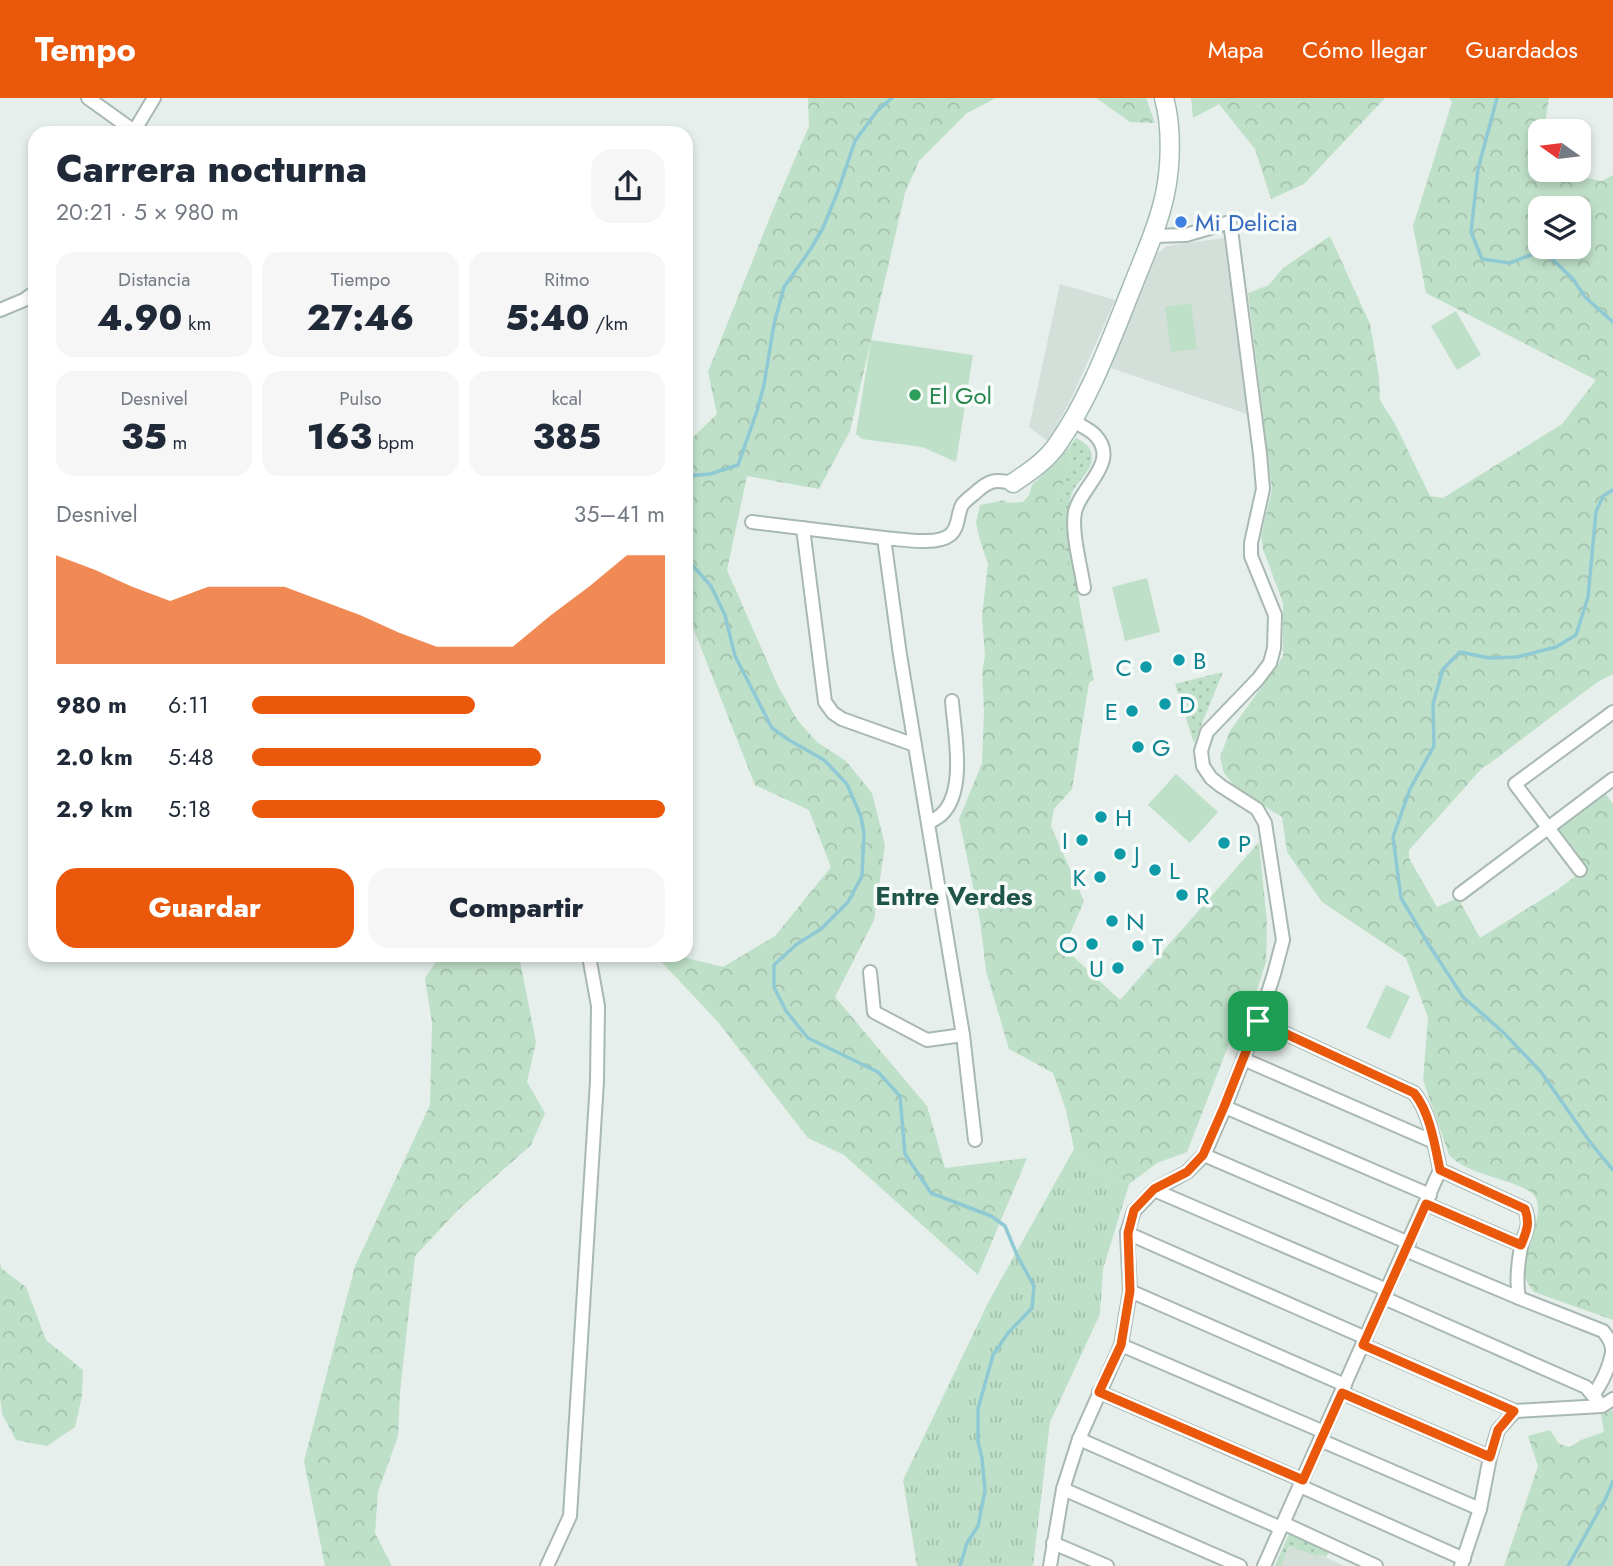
<!DOCTYPE html>
<html lang="es">
<meta charset="utf-8">
<style>
body{margin:0;font-family:Jost,sans-serif;background:#f6f6f7;color:#1f2937;height:100vh;display:flex;flex-direction:column;font-size:26px;white-space:nowrap}
*{box-sizing:border-box;margin:0}
p{font-size:23px;color:#747a83}
.icon{flex:none;width:38px;height:38px;fill:none;stroke:currentColor;stroke-width:2;stroke-linecap:round;stroke-linejoin:round}
.map{position:relative;flex:1;overflow:hidden}
.panel{position:absolute;left:28px;top:28px;width:665px;height:836px;display:flex;flex-direction:column;background:#fff;border-radius:21px;box-shadow:0 4px 10px #0003}
.panel>*{flex:none}
.needle{width:46px;rotate:284deg}
.controls{position:absolute;left:1528px;top:21px;display:grid;gap:14px}
.controls a{display:grid;place-items:center;width:63px;height:63px;border-radius:14px;background:#fff;box-shadow:0 4px 10px #0003;font-size:35px}
.pin{position:absolute;display:grid;place-items:center;width:60px;height:60px;color:#fff;margin:-30px;border-radius:14px;box-shadow:0 4px 10px #0006}
.round{display:grid;place-items:center;flex:none;width:74px;height:74px;border-radius:21px;background:#f6f6f7}
.overview{display:flex;align-items:center;justify-content:space-between;height:119px;padding:0 28px}
h1{font-size:38px;font-weight:800;line-height:52px}
.stats{display:grid;grid-template-columns:repeat(3,1fr);gap:10px;height:119px;padding:7px 28px}
.stats div{display:grid;align-content:center;border-radius:18px;background:#f6f6f7;text-align:center}
.stats b{font-size:35px;font-weight:800}
.stats small{font-size:19px;font-weight:400}
.stats p{font-size:19px}
.chart{height:196px;padding:14px 28px}
.chart p{display:flex;justify-content:space-between}
.chart svg{width:100%;height:126px;margin-top:7px;fill:#ea580c;opacity:.7}
.action{display:flex;gap:14px;margin-top:auto;padding:14px 28px}
.action a{flex:1;height:80px;border-radius:21px;background:#ea580c;color:#fff;font-size:28px;font-weight:800;line-height:80px;text-align:center}
.action a+a{background:#f6f6f7;color:#1f2937}
ul{padding:0 28px;list-style:none;font-size:23px}
li{display:grid;grid-template-columns:112px 84px 1fr;align-items:center;height:52px}
li i{height:18px;border-radius:9px;background:#ea580c}
header{display:flex;align-items:center;gap:42px;box-sizing:border-box;height:98px;padding:0 35px;background:#ea580c;color:#fff}
header strong{font-size:33px}
nav{display:flex;gap:38px;margin-inline-start:auto;font-size:24px}
.map>svg:first-child{display:block}
.built{fill:#d4dfda}
.grass{fill:url(#grass-tufts)}
.forest{fill:url(#forest-crowns);fill-rule:evenodd}
.park{fill:url(#park-dots)}
.pitch{fill:#bfe0c8}
.lines{fill:none;stroke-linecap:round;stroke-linejoin:round}
.stream{stroke:#8ec9d4;stroke-width:3.5}
.street-casing{stroke:#a8b8b2;stroke-width:16}
.secondary-casing{stroke:#a4bbb3;stroke-width:21}
.street{stroke:#fff;stroke-width:12}
.secondary{stroke:#fff;stroke-width:18}
.route-casing{stroke:#fff;stroke-width:14}
.route{stroke:#ea580c;stroke-width:9}
.shop-dot{fill:#3f7fe0;stroke:#f7fbf9;stroke-width:2.5}
.leisure-dot{fill:#2e9e5b;stroke:#f7fbf9;stroke-width:2.5}
.culture-dot{fill:#0f9aa8;stroke:#f7fbf9;stroke-width:2.5}
.labels{text-anchor:middle;dominant-baseline:central;stroke-width:7;stroke-linejoin:round;paint-order:stroke}
.shop-label{font-size:24px;fill:#366cbe;stroke:#f7fbf9;text-anchor:start}
.leisure-label{font-size:24px;fill:#27864d;stroke:#f7fbf9;text-anchor:start}
.culture-label{font-size:24px;fill:#0d838f;stroke:#f7fbf9;text-anchor:start}
.neighbourhood-label{font-size:26px;font-weight:bold;fill:#1f5548;stroke:#f7fbf9}
</style>
<header>
<strong>Tempo</strong>
<nav><a>Mapa</a><a>Cómo llegar</a><a>Guardados</a></nav>
</header>
<div class="map">
<svg width="1613" height="1468" viewBox="0 0 1613 1468">
<defs>
<pattern id="grass-tufts" width="24" height="20" patternUnits="userSpaceOnUse" patternTransform="scale(1.75)"><rect width="24" height="20" fill="#bfe0c8"/><path d="M3 7l-1-3M5 7V3M7 7l1-3M15 17l-1-3M17 17v-4M19 17l1-3" fill="none" stroke="#a4c1ad"/></pattern>
<pattern id="forest-crowns" width="20" height="18" patternUnits="userSpaceOnUse" patternTransform="scale(1.75)"><rect width="20" height="18" fill="#bfe0c8"/><path d="M2 6a3 3 0 1 1 6 0M12 15a3 3 0 1 1 6 0" fill="none" stroke="#a4c1ad"/></pattern>
<pattern id="park-dots" width="8" height="8" patternUnits="userSpaceOnUse" patternTransform="scale(1.75)"><rect width="8" height="8" fill="#bfe0c8"/><path d="M2 2h.1M6 6h.1" fill="none" stroke="#a4c1ad" stroke-width="1.8" stroke-linecap="round"/></pattern>
</defs>
<rect width="100%" height="100%" fill="#e6efeb"/>
<g class="built">
<polygon points="1224,140 1247,316 1111,270 1152,159 1167,148"/>
<polygon points="1060,186 1115,202 1072,299 1048,343 1029,329"/>
<polygon points="1287,1441 1344,1468 1275,1468"/>
</g>
<g class="grass">
<polygon points="1191,0 1218,0 1219,6 1193,20"/>
<polygon points="1074,1051 1086,1067 1129,1086 1103,1171 1100,1216 1050,1324 1033,1468 917,1468 903,1382 989,1203"/>
</g>
<g class="forest">
<polygon points="808,0 996,0 967,15 919,63 905,95 850,333 819,391 747,378 727,472 778,588 798,623 817,644 846,663 872,695 885,747 874,822 835,899 927,1008 945,1070 1027,1060 978,1177 844,1057 808,1040 718,924 656,858 679,858 723,869 775,838 831,769 809,712 755,687 686,512 686,346 717,316 708,274 772,114 809,28"/>
<polygon points="1096,0 1146,0 1155,25 1130,24"/>
<polygon points="1218,0 1385,0 1304,86 1271,101 1255,51 1219,6"/>
<path d="M1449,0h100l-5,33h-4v39h17l5,3 40,8 11,-6v499l-17,9 -107,81 -6,3 -74,83v8l28,49 21,-9 22,40 77,-48 20,-15 2,2 8,-6 -32,-41 49,-38 9,12v516l-79,-28c-4,-6 -9,-11 -10,-19 -5,-21 26,-61 9,-79 -7,-6 -17,-9 -25,-12 -20,-7 -44,-12 -59,-27l-26,-75 5,-62 -22,-60 -84,-56 -35,-50 -5,-35 -44,-27 -14,-17 -4,-16 10,-26 53,-74v-54l-20,-54 -2,-13 11,-46 -24,-197 21,-8 14,-17 47,-32 40,88 9,52 1,24 15,24 35,72 13,2 119,-74 34,-44 -170,-87 -13,-67 39,-124zM1540,110h38v39h-38z"/>
<polygon points="1069,349 1071,364 1061,393 1074,491 1077,491 1094,582 1089,585 1072,691 1054,711 1051,728 1084,803 1064,850 1120,902 1259,744 1267,824 1266,864 1255,898 1248,897 1187,1054 1157,1065 1129,1086 1086,1067 1074,1051 1066,1012 1053,975 1009,951 986,873 980,822 959,721 982,665 984,613 982,574 985,558 982,518 988,466 980,442 976,425 980,407 1004,402 1008,405 1023,404 1029,397 1032,387 1059,362"/>
<polygon points="440,858 519,858 536,944 527,984 545,1015 531,1047 459,1111 415,1158 400,1294 398,1338 378,1394 375,1435 392,1468 325,1468 304,1363 355,1168 430,1007 432,925 425,880"/>
<polygon points="0,1166 2,1171 26,1189 46,1242 83,1272 82,1298 75,1329 47,1348 16,1342 2,1316 0,1300"/>
<polygon points="1613,1312 1613,1468 1504,1468 1538,1368 1528,1338 1550,1332 1559,1346 1570,1349 1581,1342 1604,1334 1601,1316"/>
</g>
<g class="park">
<path d="M1076,340c8,4 16,9 16,20 -1,15 -17,24 -21,38 -8,24 2,68 6,93l-4,1 -13,-66 1,-33 10,-29 -2,-15z"/>
<polygon points="1223,574 1194,645 1175,586"/>
<polygon points="1290,1434 1330,1452 1326,1459 1319,1456 1317,1458 1289,1448 1281,1468 1275,1468"/>
</g>
<g class="pitch">
<polygon points="1191,205 1197,251 1171,254 1165,209"/>
<polygon points="1456,213 1481,257 1457,272 1431,228"/>
<polygon points="871,242 973,257 956,364 922,349 862,341 856,336"/>
<polygon points="1147,480 1160,534 1125,543 1112,489"/>
<polygon points="1176,676 1218,714 1190,745 1148,707"/>
<polygon points="1386,887 1410,898 1390,941 1366,930"/>
</g>
<g class="lines">
<g class="stream">
<polyline points="1497,0 1478,71 1471,134 1482,161 1510,165 1533,156 1550,159 1573,181 1585,199 1613,224"/>
<polyline points="686,378 710,376 738,367 757,313 764,287 774,226 784,189 810,152 823,130 838,93 855,43 877,13 892,0"/>
<polyline points="1613,392 1603,398 1596,414 1588,499 1576,537 1556,549 1517,559 1489,560 1460,554 1443,571 1433,606 1434,648 1410,691 1393,739 1401,800 1429,847 1463,899 1504,935 1541,974 1590,1044 1613,1072"/>
<polyline points="686,460 711,488 725,517 735,558 772,630 789,642 824,662 847,686 861,719 864,735 862,778 848,804 821,831 797,846 774,867 774,889 786,913 808,940 878,974 900,998 905,1056 931,1095 991,1118 1005,1128 1017,1157 1034,1188 1032,1210 1008,1235 993,1257 978,1311 978,1344 982,1360 985,1393 978,1428 967,1445 960,1468"/>
<polyline points="1568,1468 1606,1400 1613,1383"/>
</g>
<g class="street-casing">
<g id="street">
<polyline points="88,0 134,33"/>
<polyline points="133,35 154,0"/>
<polyline points="0,212 24,202 35,194"/>
<path d="M1072,322c7,5 17,9 23,15 26,27 -15,52 -20,77 -4,20 6,55 9,76"/>
<polyline points="752,424 884,440"/>
<polyline points="803,430 825,604 833,615 842,621 915,647"/>
<path d="M928,725c5,-3 10,-5 14,-9 25,-24 12,-83 10,-113"/>
<polyline points="1580,772 1515,686 1613,614"/>
<polyline points="1460,796 1613,681"/>
<polyline points="870,874 874,914 927,942 963,937"/>
<path d="M1258,923l156,72c16,19 21,54 26,77l-176,396"/>
<polyline points="1243,961 1434,1044"/>
<polyline points="1225,1009 1430,1097"/>
<path d="M975,1042l-12,-105 -63,-380 -16,-117c17,1 52,8 66,-3 9,-7 7,-20 12,-30 3,-4 8,-8 12,-11 15,-14 20,-15 39,-11"/>
<polyline points="1204,1057 1409,1145"/>
<path d="M1440,1072l85,39c7,20 -1,21 -4,38 -3,16 -5,35 -2,51l84,33c5,6 10,13 9,21 -2,14 -11,33 -19,43"/>
<polyline points="1154,1092 1387,1192"/>
<polyline points="1426,1106 1521,1147"/>
<polyline points="1127,1135 1366,1240"/>
<polyline points="1405,1152 1519,1200"/>
<polyline points="1130,1193 1345,1287"/>
<polyline points="1384,1200 1586,1289 1597,1302"/>
<polyline points="1121,1247 1324,1334"/>
<polyline points="1363,1247 1515,1313"/>
<polyline points="1099,1294 1302,1382"/>
<polyline points="1342,1295 1490,1359"/>
<polyline points="1079,1341 1281,1430"/>
<polyline points="1320,1342 1480,1411"/>
<polyline points="1300,1388 1464,1461"/>
<polyline points="1063,1391 1240,1468"/>
<polyline points="1283,1425 1376,1468"/>
<polyline points="1053,1445 1107,1468"/>
<polyline points="547,1468 570,1418 597,983 598,908 589,858"/>
<polyline points="1050,1468 1063,1391 1079,1341 1121,1247 1130,1193 1127,1135 1134,1113 1154,1092 1187,1074 1204,1057 1225,1009 1263,910 1274,876 1283,842 1265,725 1257,711 1221,688 1211,680 1203,668 1201,653 1207,634 1258,581 1270,565 1274,550 1275,517 1251,458 1251,445 1263,391 1260,356 1230,124 1186,137 1152,138"/>
<polyline points="1461,1468 1480,1411 1490,1359 1498,1332 1515,1313 1602,1308 1613,1301"/>
</g>
</g>
<g class="secondary-casing">
<path id="secondary" d="M1013,385c16,-11 33,-22 44,-38 33,-47 53,-103 74,-155 12,-31 27,-63 34,-96 6,-28 7,-68 -1,-96"/>
</g>
<use href="#street" class="street"/>
<use href="#secondary" class="secondary"/>
</g>
<g class="lines">
<g class="route-casing">
<path id="route" d="M1258,923l156,72c16,19 21,53 26,77l85,39c5,14 2,22 -4,36l-95,-41 -63,141 151,66 -16,19 -8,27 -148,-64 -39,87 -204,-88 22,-47 9,-54 -2,-58 6,-23 20,-21 33,-17 16,-17 21,-48z"/>
</g>
<use href="#route" class="route"/>
</g>
<circle class="shop-dot" cx="1181" cy="124" r="7"/>
<circle class="leisure-dot" cx="915" cy="297" r="7"/>
<g class="culture-dot">
<circle cx="1179" cy="562" r="7"/>
<circle cx="1146" cy="569" r="7"/>
<circle cx="1165" cy="606" r="7"/>
<circle cx="1132" cy="613" r="7"/>
<circle cx="1138" cy="649" r="7"/>
<circle cx="1101" cy="719" r="7"/>
<circle cx="1082" cy="742" r="7"/>
<circle cx="1224" cy="745" r="7"/>
<circle cx="1120" cy="756" r="7"/>
<circle cx="1155" cy="772" r="7"/>
<circle cx="1100" cy="779" r="7"/>
<circle cx="1182" cy="797" r="7"/>
<circle cx="1112" cy="823" r="7"/>
<circle cx="1092" cy="846" r="7"/>
<circle cx="1138" cy="848" r="7"/>
<circle cx="1118" cy="870" r="7"/>
</g>
<g class="labels">
<g class="shop-label">
<text x="1195" y="124">Mi Delicia</text>
</g>
<g class="leisure-label">
<text x="929" y="297">El Gol</text>
</g>
<g class="culture-label">
<text x="1193" y="562">B</text>
<text x="1132" y="569" text-anchor="end">C</text>
<text x="1179" y="606">D</text>
<text x="1118" y="613" text-anchor="end">E</text>
<text x="1152" y="649">G</text>
<text x="1115" y="719">H</text>
<text x="1068" y="742" text-anchor="end">I</text>
<text x="1238" y="745">P</text>
<text x="1134" y="756">J</text>
<text x="1169" y="772">L</text>
<text x="1086" y="779" text-anchor="end">K</text>
<text x="1196" y="797">R</text>
<text x="1126" y="823">N</text>
<text x="1078" y="846" text-anchor="end">O</text>
<text x="1152" y="848">T</text>
<text x="1104" y="870" text-anchor="end">U</text>
</g>
<g class="neighbourhood-label">
<text x="954" y="798">Entre Verdes</text>
</g>
</g>
</svg>
<div class="controls">
<a><svg class="needle" viewBox="-14 -14 28 28"><path d="M0-13l5 13h-10z" fill="#e53935"/><path d="M0 13l5-13h-10z" fill="#747a83"/></svg></a>
<a><svg class="icon" aria-label="layers" viewBox="0 0 24 24"><path d="M12 4l9 5-9 5-9-5zM3 14l9 5 9-5"/></svg></a>
</div>
<div class="pin" style="left:1258px;top:923px;background:#1e9e55"><svg class="icon" aria-label="arrive" viewBox="0 0 24 24"><path d="M6 21V4h12l-3 4 3 4H6"/></svg></div>
<section class="panel">
<div class="overview"><div><h1>Carrera nocturna</h1><p>20:21 · 5 × 980 m</p></div><a class="round"><svg class="icon" aria-label="share" viewBox="0 0 24 24"><path d="M12 15V3M7 8l5-5 5 5M5 13v7h14v-7"/></svg></a></div>
<div class="stats">
<div><p>Distancia</p><b>4.90<small> km</small></b></div>
<div><p>Tiempo</p><b>27:46</b></div>
<div><p>Ritmo</p><b>5:40<small> /km</small></b></div>
</div>
<div class="stats">
<div><p>Desnivel</p><b>35<small> m</small></b></div>
<div><p>Pulso</p><b>163<small> bpm</small></b></div>
<div><p>kcal</p><b>385</b></div>
</div>
<div class="chart"><p><span>Desnivel</span>35–41 m</p>
<svg viewBox="0 0 160 44" preserveAspectRatio="none"><path d="M0 44V6L10 11L20 17L30 22L40 17L50 17L60 17L70 22L80 27L90 33L100 38L110 38L120 38L130 27L140 17L150 6L160 6V44z"/></svg>
</div>
<ul>
<li><b>980 m</b>6:11<i style="width:54%"></i></li>
<li><b>2.0 km</b>5:48<i style="width:70%"></i></li>
<li><b>2.9 km</b>5:18<i style="width:100%"></i></li>
</ul>
<div class="action"><a>Guardar</a><a>Compartir</a></div>
</section>
</div>
